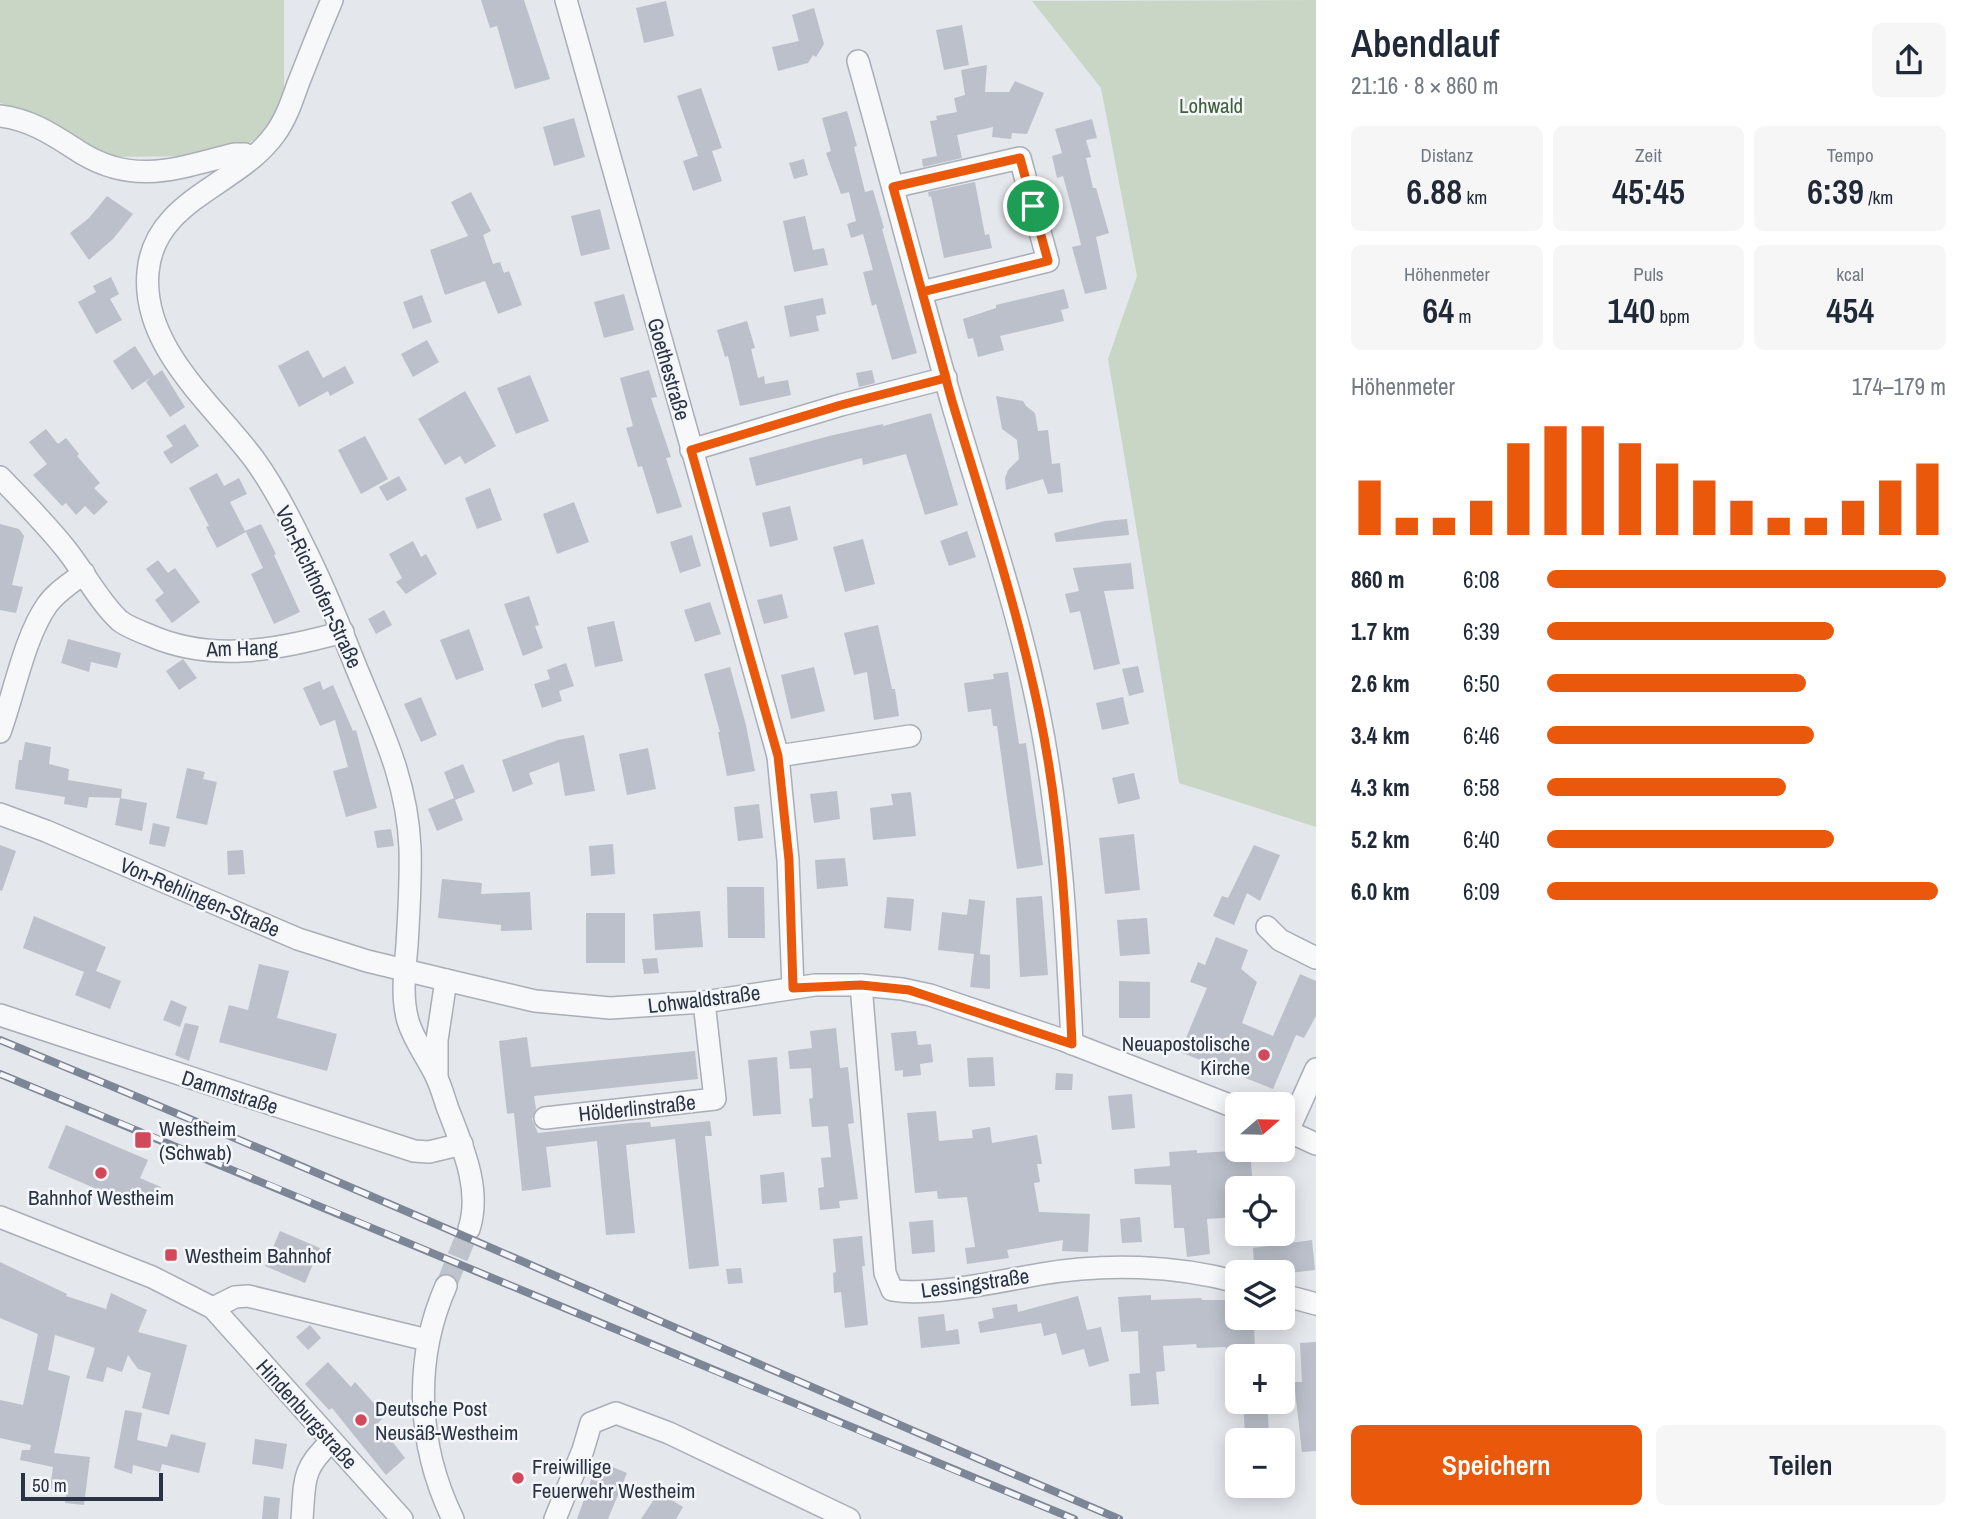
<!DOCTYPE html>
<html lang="de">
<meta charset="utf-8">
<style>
body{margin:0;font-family:"Archivo Narrow",sans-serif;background:#f6f6f7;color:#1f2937;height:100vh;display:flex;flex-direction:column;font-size:26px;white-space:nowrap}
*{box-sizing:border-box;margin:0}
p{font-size:23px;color:#747a83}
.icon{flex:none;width:38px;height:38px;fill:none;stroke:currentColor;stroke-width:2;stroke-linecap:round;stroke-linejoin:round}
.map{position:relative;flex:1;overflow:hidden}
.sheet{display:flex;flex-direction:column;background:#fff;width:665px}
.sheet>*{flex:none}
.needle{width:46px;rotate:70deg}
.controls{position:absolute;left:1225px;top:1092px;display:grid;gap:14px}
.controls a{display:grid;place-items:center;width:70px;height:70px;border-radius:10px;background:#fff;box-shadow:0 4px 18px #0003;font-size:35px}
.scale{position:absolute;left:21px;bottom:18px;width:142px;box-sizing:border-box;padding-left:7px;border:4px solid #2b3445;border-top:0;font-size:19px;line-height:24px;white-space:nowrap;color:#2b3445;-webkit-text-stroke:5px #f4f6f9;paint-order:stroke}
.pin{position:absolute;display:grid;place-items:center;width:60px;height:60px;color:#fff;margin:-30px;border:4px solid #fff;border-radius:50%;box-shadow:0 2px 7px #0007}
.round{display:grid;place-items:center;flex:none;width:74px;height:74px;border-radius:10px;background:#f6f6f7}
.head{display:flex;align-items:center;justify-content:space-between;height:119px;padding:0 35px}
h1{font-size:38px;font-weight:600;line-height:52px}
.stats{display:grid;grid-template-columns:repeat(3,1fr);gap:10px;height:119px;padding:7px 35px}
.stats div{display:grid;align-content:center;border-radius:10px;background:#f6f6f7;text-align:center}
.stats b{font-size:35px;font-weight:600}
.stats small{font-size:19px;font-weight:400}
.stats p{font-size:19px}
.chart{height:196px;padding:14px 35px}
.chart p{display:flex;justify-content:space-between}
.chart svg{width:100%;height:126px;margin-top:7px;stroke:#ea580c;stroke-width:6}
.primary-button{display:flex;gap:14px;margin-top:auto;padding:14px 35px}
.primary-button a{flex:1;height:80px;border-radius:10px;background:#ea580c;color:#fff;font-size:28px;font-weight:600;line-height:80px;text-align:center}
.primary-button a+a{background:#f6f6f7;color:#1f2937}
ul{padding:0 35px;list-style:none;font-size:23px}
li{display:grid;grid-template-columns:112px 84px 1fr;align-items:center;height:52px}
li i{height:18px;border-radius:9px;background:#ea580c}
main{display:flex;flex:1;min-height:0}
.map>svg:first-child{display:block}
.green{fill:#c9d6c5}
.building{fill:#bbc0ca}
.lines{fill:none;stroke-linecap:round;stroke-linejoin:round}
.minor-tunnel{stroke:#bfc3cb;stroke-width:21;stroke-dasharray:21 10;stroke-linecap:butt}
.minor-casing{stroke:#a9aeb7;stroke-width:24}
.minor{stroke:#f7f8fa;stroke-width:21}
.rail-casing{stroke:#7d8696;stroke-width:8}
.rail{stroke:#f4f6f9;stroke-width:5;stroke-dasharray:16;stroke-linecap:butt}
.route-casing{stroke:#fff;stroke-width:14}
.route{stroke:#ea580c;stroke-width:9}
.poi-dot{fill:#d1495b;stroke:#f4f6f9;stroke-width:2.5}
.labels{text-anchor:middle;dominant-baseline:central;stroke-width:5;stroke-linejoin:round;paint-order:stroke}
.park-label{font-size:21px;fill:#3f6138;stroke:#f4f6f9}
.street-label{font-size:21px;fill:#2b3445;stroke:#f4f6f9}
.poi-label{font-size:21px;fill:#2b3445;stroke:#f4f6f9;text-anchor:start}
</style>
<main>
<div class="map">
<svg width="1316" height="1519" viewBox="0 0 1316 1519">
<rect width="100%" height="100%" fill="#e4e7ec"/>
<g class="green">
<polygon points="0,0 284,0 284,92 269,130 247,144 200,156 107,157 45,120 0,103"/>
<polygon points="1316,0 1316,827 1179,783 1108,359 1137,276 1101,88 1032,1"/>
</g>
<g class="building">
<polygon points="481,0 524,0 550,79 515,89 497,26 490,28"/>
<polygon points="666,1 674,36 644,43 636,8"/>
<polygon points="814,8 824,44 816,57 813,55 808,63 778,71 772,47 799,41 792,15"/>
<polygon points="962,25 969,65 944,70 936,30"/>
<polygon points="987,65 985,92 1009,92 1015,81 1044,93 1027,134 1012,133 1011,139 992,137 993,127 957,135 962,158 923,167 922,159 937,156 930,121 937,120 936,116 957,112 954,98 965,95 961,70"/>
<polygon points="701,88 722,148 712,151 722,181 693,191 683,161 698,156 677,96"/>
<polygon points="847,111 857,146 854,147 865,192 873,190 884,228 882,229 917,353 892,360 876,304 872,306 863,272 873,270 863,234 851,238 847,224 856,221 849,192 841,194 826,153 831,151 822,118"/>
<polygon points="574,118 585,157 554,166 543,127"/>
<polygon points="1092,119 1097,138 1086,140 1091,157 1086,158 1093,188 1096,188 1109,233 1096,237 1107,289 1085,294 1072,247 1081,245 1078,232 1063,176 1057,178 1052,156 1062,153 1055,129"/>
<polygon points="804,159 808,175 794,179 789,163"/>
<polygon points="975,182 985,235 989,234 992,248 944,258 931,196 929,197 928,192"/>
<polygon points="471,192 491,231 483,235 493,264 500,262 504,273 509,271 522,305 498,314 485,281 445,295 430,250 468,236 451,202"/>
<polygon points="107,196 133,214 113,239 89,260 70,233 89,218"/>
<polygon points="600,209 610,249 581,256 571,216"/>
<polygon points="805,216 813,250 824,248 828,265 794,272 783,221"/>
<polygon points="111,277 119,294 110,299 122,320 96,334 78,302 96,292 93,286"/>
<polygon points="1064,289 1069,308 1061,310 1064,321 1000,336 1004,350 978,357 973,338 968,339 963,319 996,308 996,305"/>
<polygon points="624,294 634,330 604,338 594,302"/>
<polygon points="422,295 432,322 413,329 403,302"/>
<polygon points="823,298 826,314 816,316 819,331 790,337 784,306"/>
<polygon points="747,321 755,348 751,349 758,378 764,376 765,384 788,380 791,395 740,406 728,356 725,357 717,330"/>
<polygon points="427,340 439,362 413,377 401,354"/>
<polygon points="135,346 154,376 162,370 185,407 170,417 146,382 150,378 132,390 113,361"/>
<polygon points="308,350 323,378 345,366 354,383 330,396 328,391 299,407 278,366"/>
<polygon points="649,370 657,397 651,398 671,457 666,458 682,507 657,514 642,466 638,467 626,428 633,426 620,378"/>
<polygon points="872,370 875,383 859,387 856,373"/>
<polygon points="530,375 549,421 516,434 497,388"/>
<polygon points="465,391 496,446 465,464 460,456 445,465 418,419"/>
<polygon points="996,396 1023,401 1026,406 1035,413 1038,431 1048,430 1052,464 1060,463 1063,492 1048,494 1043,479 1006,490 1005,478 1008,470 1019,459 1017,440 1002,429"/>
<polygon points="931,413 958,505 925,515 906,454 863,465 862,458 756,486 749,458 829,436 883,424 883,426"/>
<polygon points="185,424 199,446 171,464 163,452 173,446 166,436"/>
<polygon points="46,429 58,444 66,438 79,454 77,456 100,483 94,488 108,502 94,515 85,506 76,515 66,503 62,506 33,475 47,464 29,442"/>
<polygon points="365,436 388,479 361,494 338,450"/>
<polygon points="217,473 224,486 239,478 247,494 230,502 245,531 261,524 276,554 274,555 300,612 274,624 251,574 263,568 246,532 217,548 206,527 209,526 189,488"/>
<polygon points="399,476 407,490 387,501 379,487"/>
<polygon points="490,488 502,520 477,529 465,498"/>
<polygon points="574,502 589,542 557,554 543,514"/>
<polygon points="790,506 798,540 770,547 762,513"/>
<polygon points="1127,519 1129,535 1056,542 1054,533 1105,521"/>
<polygon points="0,524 19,529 24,536 12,585 23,587 16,613 0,610"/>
<polygon points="967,531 976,557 949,566 940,541"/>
<polygon points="692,535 701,566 680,573 670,542"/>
<polygon points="863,539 875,584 845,592 833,547"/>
<polygon points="413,541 421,557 426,554 437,574 406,594 396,582 402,578 389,554"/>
<polygon points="158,560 168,573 175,568 200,602 172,623 155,600 164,593 146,569"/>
<polygon points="1131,563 1134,589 1104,591 1120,664 1094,670 1080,611 1070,613 1065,594 1079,591 1073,568"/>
<polygon points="782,594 788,618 764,624 757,600"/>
<polygon points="529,596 539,625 535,626 543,648 523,656 504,604"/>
<polygon points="710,602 721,634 695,642 684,610"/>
<polygon points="384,610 392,625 376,634 368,619"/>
<polygon points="614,621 623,661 595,667 587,627"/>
<polygon points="878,625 892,689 895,689 899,716 874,720 867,672 854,675 844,633"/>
<polygon points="469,629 484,670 456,680 440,640"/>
<polygon points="68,639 121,653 117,668 91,662 89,672 61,663"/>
<polygon points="183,659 197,678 179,690 166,671"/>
<polygon points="566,663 574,686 559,691 562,701 542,708 534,684 550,679 547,670"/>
<polygon points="1138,666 1144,692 1129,696 1122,669"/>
<polygon points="730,667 746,725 755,771 727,776 718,732 720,732 704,674"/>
<polygon points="814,667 825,711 791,719 781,675"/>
<polygon points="1008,672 1019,744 1026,743 1043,865 1017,869 997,726 993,726 991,709 968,712 964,683 994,679 993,674"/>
<polygon points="320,681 323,690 333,685 353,731 356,730 377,808 346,817 333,771 348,767 335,720 320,726 303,688"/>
<polygon points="421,697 437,735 421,742 404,704"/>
<polygon points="1123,697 1129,724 1102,730 1096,703"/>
<polygon points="584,735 595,791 565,796 559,762 529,773 533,784 513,792 502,760 558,740"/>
<polygon points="25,742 51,747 49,764 69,769 68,780 122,789 121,798 89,797 87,808 64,804 65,797 15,789 19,760 22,760"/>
<polygon points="648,748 656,789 627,795 619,754"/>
<polygon points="463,764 475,792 455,800 463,820 437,831 428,809 454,798 444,772"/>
<polygon points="187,768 205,772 203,779 217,782 207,825 176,818"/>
<polygon points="1134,773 1140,799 1118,804 1112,778"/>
<polygon points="837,791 840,819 814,823 810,794"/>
<polygon points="911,792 916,836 873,840 870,808 893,805 891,794"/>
<polygon points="120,798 147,803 142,831 115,825"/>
<polygon points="759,804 763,838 738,841 734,807"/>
<polygon points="153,823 170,827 165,847 149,844"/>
<polygon points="391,829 394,846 377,848 374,831"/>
<polygon points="1134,834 1140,890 1105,894 1099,838"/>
<polygon points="613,844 615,874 591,876 589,846"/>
<polygon points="0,845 16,851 2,891 0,890"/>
<polygon points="1254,845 1280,855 1260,901 1247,893 1234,925 1213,916 1222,896 1228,898"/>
<polygon points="243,850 245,874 228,875 227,851"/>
<polygon points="845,858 848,886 817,889 815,860"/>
<polygon points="442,879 482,883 481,894 530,892 532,930 501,931 501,925 438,918"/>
<polygon points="727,887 764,887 765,938 728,938"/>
<polygon points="1042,896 1048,975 1020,977 1016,898"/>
<polygon points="887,897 914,899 911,931 884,928"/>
<polygon points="969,899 985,901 980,954 990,955 990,989 970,987 974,954 938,950 942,912 967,915"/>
<polygon points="700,911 703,947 655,950 653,914"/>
<rect x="586" y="913" width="39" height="50"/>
<polygon points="34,916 106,947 96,971 121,981 110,1009 75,995 84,972 23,948"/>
<polygon points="1147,918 1150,954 1120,956 1117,920"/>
<polygon points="1216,937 1248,950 1241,969 1257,982 1242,1023 1273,1036 1300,974 1316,981 1316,1016 1304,1038 1296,1035 1273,1089 1180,1052 1207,988 1190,982 1198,962 1205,965"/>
<polygon points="657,958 659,973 644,974 642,959"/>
<polygon points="259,964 289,971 277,1018 337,1034 327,1071 219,1042 229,1005 248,1010"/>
<polygon points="1119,981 1150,982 1150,1018 1119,1018"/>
<polygon points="171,1000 187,1007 180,1027 163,1020"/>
<polygon points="185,1023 199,1026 189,1061 175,1055"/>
<polygon points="836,1028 840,1068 848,1067 854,1123 848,1124 858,1199 839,1201 840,1208 820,1210 818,1188 824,1187 821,1158 831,1157 828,1126 812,1127 809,1099 813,1098 811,1068 790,1069 788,1051 812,1048 810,1031"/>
<polygon points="916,1031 918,1045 931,1044 933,1062 920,1064 921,1075 903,1077 903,1070 895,1071 891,1033"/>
<polygon points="527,1037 531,1067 695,1051 698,1079 534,1096 536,1109 532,1119 538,1133 631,1123 650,1122 651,1127 710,1121 712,1136 705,1136 719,1266 689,1269 675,1139 626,1145 635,1233 606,1235 597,1141 546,1147 551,1187 522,1191 514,1113 507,1114 499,1041"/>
<polygon points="777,1057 781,1114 753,1116 748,1060"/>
<polygon points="993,1057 995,1086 969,1087 967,1058"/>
<polygon points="1056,1073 1073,1074 1072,1090 1055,1090"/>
<polygon points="1132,1094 1135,1128 1112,1130 1108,1096"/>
<polygon points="936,1111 939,1141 973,1138 972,1130 990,1127 992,1143 1037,1135 1042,1164 1037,1164 1040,1182 1034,1183 1039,1212 1090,1214 1088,1252 1062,1251 1063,1240 1007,1250 1009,1258 967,1264 965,1248 975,1247 967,1197 938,1199 937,1191 915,1193 907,1113"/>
<polygon points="66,1125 148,1160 140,1178 161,1187 153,1206 132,1197 129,1203 48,1168"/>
<polygon points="1197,1150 1197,1153 1250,1150 1253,1188 1237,1188 1237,1217 1207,1219 1210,1254 1187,1257 1184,1228 1174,1228 1171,1185 1135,1184 1134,1169 1170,1166 1169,1152"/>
<polygon points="784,1172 787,1202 762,1204 760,1175"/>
<polygon points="1140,1217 1142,1242 1122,1243 1120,1219"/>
<polygon points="933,1220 935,1252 912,1254 909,1222"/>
<polygon points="280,1231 320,1248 305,1283 265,1266"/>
<polygon points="862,1236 865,1266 862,1266 868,1325 845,1328 841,1292 834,1293 833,1273 836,1272 833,1239"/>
<polygon points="1312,1240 1315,1270 1290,1273 1289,1262 1254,1264 1253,1248"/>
<polygon points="0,1262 67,1294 66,1296 106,1309 111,1293 147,1310 138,1332 187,1345 169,1415 142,1408 151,1373 138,1369 128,1355 122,1372 107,1367 103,1382 86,1378 95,1348 55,1335 48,1370 70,1376 54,1453 90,1457 84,1505 65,1503 67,1490 50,1489 53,1467 20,1460 22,1450 30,1450 31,1445 0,1438 0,1400 23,1405 38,1334 0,1318"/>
<polygon points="741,1268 743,1283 728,1284 726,1269"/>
<polygon points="1151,1295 1151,1300 1201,1298 1202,1300 1225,1300 1225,1315 1237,1314 1237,1318 1254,1318 1255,1356 1226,1356 1226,1347 1197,1348 1196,1344 1163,1346 1165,1371 1156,1372 1159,1404 1131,1406 1129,1374 1140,1373 1138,1331 1121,1332 1118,1297"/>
<polygon points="1078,1296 1087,1330 1101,1327 1109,1361 1089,1367 1084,1349 1062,1355 1056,1333 1044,1336 1041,1323 980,1333 978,1322 994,1318 992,1308 1017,1304 1018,1312"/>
<polygon points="944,1314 946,1331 958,1329 960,1344 921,1348 918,1317"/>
<polygon points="310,1325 321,1338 308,1350 296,1337"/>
<polygon points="1316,1342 1316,1451 1302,1452 1294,1382 1302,1382 1300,1343"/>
<polygon points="328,1362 351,1387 355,1382 385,1416 378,1423 405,1458 386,1475 332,1408 329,1410 305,1384"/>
<polygon points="125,1410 142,1413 137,1440 167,1447 171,1434 206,1443 199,1473 162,1464 160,1472 133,1465 132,1474 114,1468"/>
<polygon points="1244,1413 1268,1413 1269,1440 1245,1440"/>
<polygon points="255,1439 287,1444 283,1469 252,1464"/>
<polygon points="598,1461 627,1473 608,1519 577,1519"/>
<polygon points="659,1492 683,1507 676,1519 641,1519"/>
<polygon points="264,1496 280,1498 278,1519 262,1519"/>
</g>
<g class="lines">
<polyline class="minor-tunnel" points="446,1286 469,1229"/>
<g class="minor-casing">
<g id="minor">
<path d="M332,0c-12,28 -23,56 -34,84 -6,17 -12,35 -23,50 -37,52 -121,65 -127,138 -7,75 65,132 106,187 19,26 34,55 48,84 19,37 35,76 50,114 26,66 55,118 58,191 1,32 -1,65 -3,97 -2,25 -6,51 1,76 6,20 19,36 28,55 5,10 8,22 12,33 14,37 34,80 21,120"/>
<polyline points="566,0 778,756 788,860 793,988"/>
<path d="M858,61c32,114 61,228 94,342 30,102 66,205 87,310 22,109 28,220 33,331"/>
<path d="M0,116c33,4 56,21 83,38 54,32 97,13 152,0h10l7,4"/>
<polyline points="893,187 1020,158 1048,261 922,292"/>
<polyline points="691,450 841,405 946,378"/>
<path d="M0,477c22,23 45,46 65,71 18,22 34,54 55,73 8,6 19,10 29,14 63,28 129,15 194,-3"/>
<path d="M0,732c14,-38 24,-94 47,-127 9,-13 24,-22 37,-32"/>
<polyline points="778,756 910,736"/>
<polyline points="0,814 46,831 298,939 367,961 446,980 535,1001 610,1008 704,1002 815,985 861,985 902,989 930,995 1063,1040 1237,1108"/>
<polyline points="1267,927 1280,940 1316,958"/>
<path d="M861,985l24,288 7,17c39,7 108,-9 149,-16 63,-11 134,-9 196,8"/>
<polyline points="0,1015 414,1151 429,1152 462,1144"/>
<polyline points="437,1075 437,1040 446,980"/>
<polyline points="545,1118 715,1099 704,1002"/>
<polyline points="1283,1129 1316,1144"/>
<polyline points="1288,1131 1316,1069"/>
<polyline points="0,1217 152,1277 213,1308 402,1519"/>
<path d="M446,1286c-33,75 -29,159 7,233"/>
<polyline points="1283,1295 1316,1304"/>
<polyline points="213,1308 235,1297 248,1296 427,1340"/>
<path d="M302,1519c3,-37 -1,-50 29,-77"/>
<polyline points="555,1519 583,1450 591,1423 616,1413 669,1433 849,1519"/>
</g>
</g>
<use href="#minor" class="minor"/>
<g class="rail-casing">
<g id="rail">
<path d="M0,1040c375,154 745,320 1119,479"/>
<path d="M0,1074c359,146 715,299 1074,445"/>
</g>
</g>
<use href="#rail" class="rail"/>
</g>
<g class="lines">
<g class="route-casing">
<path id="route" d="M1033,206l15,55 -126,31 24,86 -105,27 -150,45 87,306 11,104 4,128 68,-3 48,5 163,54c-5,-111 -10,-223 -33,-332 -22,-105 -56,-208 -87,-311 -20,-72 -39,-143 -59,-214l127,-29 13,48"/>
</g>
<use href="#route" class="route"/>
</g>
<g class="poi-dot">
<circle cx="1264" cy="1055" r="7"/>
<rect x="134" y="1131" width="18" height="18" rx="3.5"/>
<circle cx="101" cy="1173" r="7"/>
<rect x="164" y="1248" width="14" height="14" rx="3.5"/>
<circle cx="361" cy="1420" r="7"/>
<circle cx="518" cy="1478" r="7"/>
</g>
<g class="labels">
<g class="park-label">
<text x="1211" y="105">Lohwald</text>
</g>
<g class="street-label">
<text transform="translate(669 369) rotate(74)">Goethestraße</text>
<text transform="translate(319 587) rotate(65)">Von-Richthofen-Straße</text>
<text transform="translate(242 648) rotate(-2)">Am Hang</text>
<text transform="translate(200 897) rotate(23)">Von-Rehlingen-Straße</text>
<text transform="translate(704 999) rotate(-7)">Lohwaldstraße</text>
<text transform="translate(230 1092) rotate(18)">Dammstraße</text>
<text transform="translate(637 1108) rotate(-6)">Hölderlinstraße</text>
<text transform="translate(975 1283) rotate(-8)">Lessingstraße</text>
<text transform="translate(307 1414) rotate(48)">Hindenburgstraße</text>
</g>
<g class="poi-label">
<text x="1250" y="1043" text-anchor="end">Neuapostolische<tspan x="1250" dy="24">Kirche</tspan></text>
<text x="159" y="1128">Westheim<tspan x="159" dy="24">(Schwab)</tspan></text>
<text x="101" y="1197" text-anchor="middle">Bahnhof Westheim</text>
<text x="185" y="1255">Westheim Bahnhof</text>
<text x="375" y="1408">Deutsche Post<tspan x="375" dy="24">Neusäß-Westheim</tspan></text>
<text x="532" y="1466">Freiwillige<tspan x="532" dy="24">Feuerwehr Westheim</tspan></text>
</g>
</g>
</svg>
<div class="controls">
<a><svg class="needle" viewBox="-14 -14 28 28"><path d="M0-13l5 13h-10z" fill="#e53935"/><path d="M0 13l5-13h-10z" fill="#747a83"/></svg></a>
<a><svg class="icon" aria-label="locate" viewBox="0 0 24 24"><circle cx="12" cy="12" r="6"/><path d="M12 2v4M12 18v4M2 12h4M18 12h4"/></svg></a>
<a><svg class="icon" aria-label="layers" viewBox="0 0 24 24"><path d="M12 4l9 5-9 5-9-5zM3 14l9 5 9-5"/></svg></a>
<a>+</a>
<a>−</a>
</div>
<div class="scale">50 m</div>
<div class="pin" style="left:1033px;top:206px;background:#1e9e55"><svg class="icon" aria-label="arrive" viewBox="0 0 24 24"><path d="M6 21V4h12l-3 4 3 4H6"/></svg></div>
</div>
<section class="sheet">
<div class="head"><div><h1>Abendlauf</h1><p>21:16 · 8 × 860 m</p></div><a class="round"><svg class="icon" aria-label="share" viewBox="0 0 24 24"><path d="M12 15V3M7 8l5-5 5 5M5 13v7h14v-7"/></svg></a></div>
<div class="stats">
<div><p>Distanz</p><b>6.88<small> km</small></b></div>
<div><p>Zeit</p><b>45:45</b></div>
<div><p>Tempo</p><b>6:39<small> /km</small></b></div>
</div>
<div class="stats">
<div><p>Höhenmeter</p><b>64<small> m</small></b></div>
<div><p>Puls</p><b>140<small> bpm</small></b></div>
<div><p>kcal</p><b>454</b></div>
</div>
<div class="chart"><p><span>Höhenmeter</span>174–179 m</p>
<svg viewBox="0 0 160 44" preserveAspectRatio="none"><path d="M5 44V25M15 44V38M25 44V38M35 44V32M45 44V12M55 44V6M65 44V6M75 44V12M85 44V19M95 44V25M105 44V32M115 44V38M125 44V38M135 44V32M145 44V25M155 44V19"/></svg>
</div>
<ul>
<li><b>860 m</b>6:08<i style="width:100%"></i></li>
<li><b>1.7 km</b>6:39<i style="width:72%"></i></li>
<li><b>2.6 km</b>6:50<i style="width:65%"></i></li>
<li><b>3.4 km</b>6:46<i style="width:67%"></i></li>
<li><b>4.3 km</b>6:58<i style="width:60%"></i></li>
<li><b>5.2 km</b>6:40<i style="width:72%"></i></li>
<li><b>6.0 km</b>6:09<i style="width:98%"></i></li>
</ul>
<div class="primary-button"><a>Speichern</a><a>Teilen</a></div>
</section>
</main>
